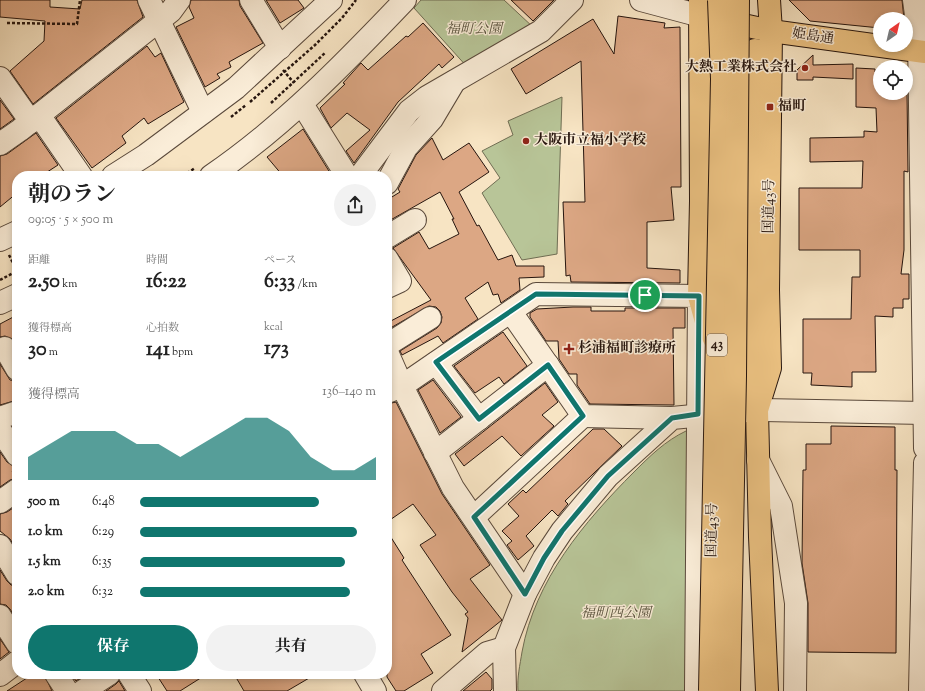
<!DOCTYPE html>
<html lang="ja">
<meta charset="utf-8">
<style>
body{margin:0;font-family:"Sorts Mill Goudy","Noto Serif JP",serif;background:#f2f2f2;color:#222;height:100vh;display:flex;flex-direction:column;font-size:15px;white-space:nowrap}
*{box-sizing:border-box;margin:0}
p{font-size:13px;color:#767676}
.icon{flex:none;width:22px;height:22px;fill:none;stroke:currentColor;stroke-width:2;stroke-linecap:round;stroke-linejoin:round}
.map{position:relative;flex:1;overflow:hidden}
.drawer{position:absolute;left:12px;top:171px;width:380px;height:508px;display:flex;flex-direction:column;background:#fff;border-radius:16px;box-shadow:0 2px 6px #0003}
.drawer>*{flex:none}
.needle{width:26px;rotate:34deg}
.buttons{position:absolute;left:873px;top:12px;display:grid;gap:8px}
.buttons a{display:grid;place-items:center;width:40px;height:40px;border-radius:50%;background:#fff;box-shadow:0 2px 6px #0003;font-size:20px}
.pin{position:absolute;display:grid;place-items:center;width:34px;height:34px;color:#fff;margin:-17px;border:2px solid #fff;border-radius:50%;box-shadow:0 1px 4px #0007}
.round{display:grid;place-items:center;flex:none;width:42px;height:42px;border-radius:21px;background:#f2f2f2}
.overview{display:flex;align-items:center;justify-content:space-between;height:68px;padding:0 16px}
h1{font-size:22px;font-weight:700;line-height:30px}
.metrics{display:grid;grid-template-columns:repeat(3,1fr);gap:6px;height:68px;padding:4px 16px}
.metrics div{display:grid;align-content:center}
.metrics b{font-size:20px;font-weight:700}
.metrics small{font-size:11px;font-weight:400}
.metrics p{font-size:11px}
.chart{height:112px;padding:8px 16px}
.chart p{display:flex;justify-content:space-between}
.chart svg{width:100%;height:72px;margin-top:4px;fill:#0f766e;opacity:.7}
.button{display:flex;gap:8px;margin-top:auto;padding:8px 16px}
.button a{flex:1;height:46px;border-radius:24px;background:#0f766e;color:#fff;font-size:16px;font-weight:700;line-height:46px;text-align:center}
.button a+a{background:#f2f2f2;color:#222}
ul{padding:0 16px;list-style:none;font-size:13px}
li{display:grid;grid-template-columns:64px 48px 1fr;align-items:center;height:30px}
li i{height:10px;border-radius:5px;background:#0f766e}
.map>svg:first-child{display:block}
.green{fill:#b8c598;stroke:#6f6d53}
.building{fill:#dca784;stroke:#26150e}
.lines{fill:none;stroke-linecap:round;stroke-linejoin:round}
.minor-casing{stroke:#5a493b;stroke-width:24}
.major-casing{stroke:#26150e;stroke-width:24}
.highway-casing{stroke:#26150e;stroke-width:24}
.path{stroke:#26150e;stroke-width:2.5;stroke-dasharray:3 2;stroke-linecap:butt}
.minor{stroke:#faedd8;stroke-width:22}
.major{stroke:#ecc282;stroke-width:22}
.highway{stroke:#ecc282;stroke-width:22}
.highway-bridge-casing{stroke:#26150e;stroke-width:24;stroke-linecap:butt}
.highway-bridge{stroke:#ecc282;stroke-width:22}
.route-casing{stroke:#fff;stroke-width:8}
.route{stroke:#0f766e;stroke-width:5}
.poi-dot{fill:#8f2418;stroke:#faedd8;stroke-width:1.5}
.labels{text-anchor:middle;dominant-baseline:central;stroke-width:3;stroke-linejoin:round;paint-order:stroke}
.shield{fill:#faedd8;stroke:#66564b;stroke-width:1}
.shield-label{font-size:13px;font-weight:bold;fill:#26150e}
.park-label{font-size:14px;font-style:italic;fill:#59533e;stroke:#faedd8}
.street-label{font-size:14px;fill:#26150e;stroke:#faedd8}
.poi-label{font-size:14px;font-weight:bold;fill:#26150e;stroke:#faedd8;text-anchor:start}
</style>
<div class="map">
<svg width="925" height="691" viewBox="0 0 925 691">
<rect width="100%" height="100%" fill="#f7e4c3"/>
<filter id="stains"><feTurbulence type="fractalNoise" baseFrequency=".005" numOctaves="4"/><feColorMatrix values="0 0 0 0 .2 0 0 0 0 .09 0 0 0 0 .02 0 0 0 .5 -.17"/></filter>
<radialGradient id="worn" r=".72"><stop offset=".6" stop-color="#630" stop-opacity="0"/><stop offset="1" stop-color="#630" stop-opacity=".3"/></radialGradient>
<g class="green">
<polygon points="421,0 504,0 534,28 469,69 414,8"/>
<polygon points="562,97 557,254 522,260 482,193 500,178 482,151 513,135 508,121"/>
<path d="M686,431l6,1 1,259h-175c-1,-14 2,-26 4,-39 13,-72 62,-130 112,-180 16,-16 31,-31 52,-41z"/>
</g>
<g class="building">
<polygon points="0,0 50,0 50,7 80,9 82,0 137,0 143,17 33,104 10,71 44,41 45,21 0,17"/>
<polygon points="191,0 239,0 240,6 263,43 229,62 231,67 217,74 220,78 205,87 176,27 194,18 189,7"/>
<polygon points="266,0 298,0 304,8 280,23"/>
<polygon points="511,0 554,0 533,21"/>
<polygon points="789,0 902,0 904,19 880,19 880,28 810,21"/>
<polygon points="618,16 665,23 664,28 680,27 681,187 671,187 674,220 647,222 647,268 680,270 680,283 571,282 570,275 566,276 563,202 585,202 581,61 526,94 511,69 593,19 614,54"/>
<polygon points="423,23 454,57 442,68 439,64 398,102 354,163 346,151 370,130 347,113 331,128 320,108 345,84 343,83 361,63 368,70 406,36 408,37"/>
<polygon points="147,46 155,57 161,53 184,102 148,124 144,118 122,136 126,143 92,168 56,118"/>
<polygon points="813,55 813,65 853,64 853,79 813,77 813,80 797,80 797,70"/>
<polygon points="856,68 875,69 875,72 880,72 880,93 907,93 908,172 904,171 904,250 901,274 909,274 909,299 903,299 903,308 893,308 893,317 875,316 876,372 852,372 852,387 811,385 812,373 803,373 803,319 851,319 852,277 860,277 860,250 799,250 799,188 862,188 863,161 810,162 810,138 864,137 864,131 877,132 876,108 856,107"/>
<polygon points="0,100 14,119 0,129"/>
<polygon points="303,129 332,176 283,176 267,157"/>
<polygon points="36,133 58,165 41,176 17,176 17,193 0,207 0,156 7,154"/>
<polygon points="432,138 443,160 469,143 489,172 459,192 477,226 479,225 498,260 512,255 516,266 544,266 544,277 519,278 520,290 501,303 498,294 493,295 488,282 465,298 478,319 443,343 438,336 402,355 400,351 437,328 441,323 442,317 440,311 436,307 429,306 387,330 387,323 431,300 393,248 419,232 429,249 459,234 452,219 454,219 440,192 387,222 387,200 400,192 398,189 416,155"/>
<polygon points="573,307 591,307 591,311 625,311 625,308 685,308 685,328 673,328 674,405 590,404 577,385 577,374 569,374 559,359 558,341 546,341 530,317 530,313 537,309"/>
<polygon points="17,315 17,338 14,340 5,336 0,337 0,324"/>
<polygon points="503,332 527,366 504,384 499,377 475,393 454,366"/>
<polygon points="0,364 10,380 17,381 17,400 0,405"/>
<polygon points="433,380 461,417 440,433 418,390"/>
<polygon points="545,383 558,402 542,415 554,426 521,456 502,436 464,466 455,454"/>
<polygon points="396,402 442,494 490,565 470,579 502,620 462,652 468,618 465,614 468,612 452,592 420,545 436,535 413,504 387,522 387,404"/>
<polygon points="831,426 895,427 895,470 897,470 896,653 808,652 808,603 802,563 803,470 806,470 806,444 831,444"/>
<polygon points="593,429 604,429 622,446 565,501 568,504 558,516 552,510 526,536 534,546 518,560 507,545 512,541 502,531 519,516 508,504 523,490 526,493"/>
<polygon points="0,452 7,462 16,467 12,471 17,478 10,480 0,487"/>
<polygon points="16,506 17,507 17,550 10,539 0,531 0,514 7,512"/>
<polygon points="387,531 404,558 402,560 451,635 421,654 433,673 404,691 396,691 387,677"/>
<polygon points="0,570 7,581 11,585 17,586 17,620 10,609 6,605 0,604"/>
<polygon points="0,639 9,652 0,659"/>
<polygon points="486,672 492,679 492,689 490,691 463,691"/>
<polygon points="33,674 44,674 52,691 7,691"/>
<polygon points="71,674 86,674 76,681"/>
<polygon points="156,674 207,674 180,691 167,691"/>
<polygon points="234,674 316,674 287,691 244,691"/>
<polygon points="119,681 125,691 106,691 116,684"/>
</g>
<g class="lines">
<g class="minor-casing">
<g id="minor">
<polyline points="149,0 203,112"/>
<polyline points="251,0 280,48"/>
<polyline points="641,0 701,16"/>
<polyline points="914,0 919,37 925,448"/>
<polyline points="0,78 31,122"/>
<polyline points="302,104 347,176"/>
<polyline points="39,115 81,176"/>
<polyline points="0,144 20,130 171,11 179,0"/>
<polyline points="113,176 146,155 236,88 331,0"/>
<path d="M211,176c73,-50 134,-113 194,-176"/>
<polyline points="360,176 409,111 427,97 541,31 572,0"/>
<polyline points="387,183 406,148 432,119 454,82"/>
<polyline points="387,237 415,220"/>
<polyline points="0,240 17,232"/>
<polyline points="387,259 400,281 387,287"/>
<polyline points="0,303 17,295"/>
<polyline points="511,312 583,416 672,418"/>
<polyline points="387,345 430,318"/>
<polyline points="5,348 17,369"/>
<polyline points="387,352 402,386 453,488 525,594"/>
<polyline points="436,363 479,419"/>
<polyline points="387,392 402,386 536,294 699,296 696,691"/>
<polyline points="0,418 17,412"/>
<polyline points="0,430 17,455"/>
<polyline points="435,453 548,365"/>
<polyline points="758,460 781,506 796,603 795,691"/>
<polyline points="0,502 17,490"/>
<polyline points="474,517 583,416"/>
<polyline points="0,546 17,574"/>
<polyline points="0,616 17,643"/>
<polyline points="56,674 67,691"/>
<polyline points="129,674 140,691"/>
<polyline points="365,674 375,691"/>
<polyline points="0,675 17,662"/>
<polyline points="83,691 109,674"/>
<polyline points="443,691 487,653 504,648"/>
<polyline points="505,691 504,648 525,594 544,558 562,531 608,476 672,418 757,410 925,413"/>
<polyline points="920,691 925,463"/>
</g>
</g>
<g class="major-casing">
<polyline id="major" points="720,20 771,31 925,52"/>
</g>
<g class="highway-casing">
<g id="highway">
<polyline points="700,0 701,201 699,296 706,322 721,353 747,388 757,410"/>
<polyline points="755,397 748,345 754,189 755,50"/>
<polyline points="767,691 760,537 757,410 770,368 768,290 771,31 769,0"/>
</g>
</g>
<g class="path">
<polyline points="7,23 77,24 80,0"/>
<polyline points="283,70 294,83"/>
<polyline points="250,102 315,45 342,18 356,0"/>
<polyline points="271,103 326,52"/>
<polyline points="231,117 246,105"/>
<polyline points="183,176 195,168"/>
<polyline points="9,255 17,271"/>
<polyline points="0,280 17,271"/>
</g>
<use href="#minor" class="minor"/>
<use href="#major" class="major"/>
<use href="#highway" class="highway"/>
<g class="highway-bridge-casing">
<g id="highway-bridge">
<polyline points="710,691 722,79 719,0"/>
<polyline points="729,691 735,376 738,0"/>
</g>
</g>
<use href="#highway-bridge" class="highway-bridge"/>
</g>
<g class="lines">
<g class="route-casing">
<polygon id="route" points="536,294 699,296 698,414 672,418 608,476 562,531 544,558 525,594 474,517 583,416 548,365 479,419 436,362"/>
</g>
<use href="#route" class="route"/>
</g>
<g class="poi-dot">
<circle cx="805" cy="68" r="4"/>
<rect x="766" y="103" width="8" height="8" rx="2"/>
<circle cx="526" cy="141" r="4"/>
<path d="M567 343h4v4h4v4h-4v4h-4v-4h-4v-4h4z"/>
</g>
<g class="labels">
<rect class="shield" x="707" y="334" width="20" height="22" rx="3"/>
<g class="shield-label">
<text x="717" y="345">43</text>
</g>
<g class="park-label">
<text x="474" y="30">福町公園</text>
<text x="616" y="614">福町西公園</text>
</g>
<g class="street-label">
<text transform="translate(813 37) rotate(8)">姫島通</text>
<text transform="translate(770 206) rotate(-89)">国道43号</text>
<text transform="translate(713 530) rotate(-89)">国道43号</text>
</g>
<g class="poi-label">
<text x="797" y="68" text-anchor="end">大熱工業株式会社</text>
<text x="778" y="107">福町</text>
<text x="534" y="141">大阪市立福小学校</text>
<text x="578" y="349">杉浦福町診療所</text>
</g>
</g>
<rect width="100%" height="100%" filter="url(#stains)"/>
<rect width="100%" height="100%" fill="url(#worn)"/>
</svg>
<div class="buttons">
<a><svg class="needle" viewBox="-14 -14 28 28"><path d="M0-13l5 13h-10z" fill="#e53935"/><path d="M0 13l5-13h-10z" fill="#767676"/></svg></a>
<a><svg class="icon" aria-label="locate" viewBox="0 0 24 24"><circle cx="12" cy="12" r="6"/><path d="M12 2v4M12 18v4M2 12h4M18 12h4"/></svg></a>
</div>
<div class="pin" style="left:645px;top:295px;background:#1e9e55"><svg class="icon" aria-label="arrive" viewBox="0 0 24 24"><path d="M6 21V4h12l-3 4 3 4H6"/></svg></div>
<section class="drawer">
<div class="overview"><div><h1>朝のラン</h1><p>09:05 · 5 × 500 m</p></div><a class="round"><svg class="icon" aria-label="share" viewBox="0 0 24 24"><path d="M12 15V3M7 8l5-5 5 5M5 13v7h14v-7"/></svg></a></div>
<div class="metrics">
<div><p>距離</p><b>2.50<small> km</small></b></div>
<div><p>時間</p><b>16:22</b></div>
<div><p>ペース</p><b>6:33<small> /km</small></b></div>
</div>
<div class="metrics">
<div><p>獲得標高</p><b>30<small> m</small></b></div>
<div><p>心拍数</p><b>141<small> bpm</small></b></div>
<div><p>kcal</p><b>173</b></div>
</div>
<div class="chart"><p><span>獲得標高</span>136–140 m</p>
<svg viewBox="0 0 160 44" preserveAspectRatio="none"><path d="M0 44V30L10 22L20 14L30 14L40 14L50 22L60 22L70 30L80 22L90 14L100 6L110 6L120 14L130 30L140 38L150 38L160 30V44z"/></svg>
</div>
<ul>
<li><b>500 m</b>6:48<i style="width:76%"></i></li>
<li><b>1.0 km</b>6:29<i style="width:92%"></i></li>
<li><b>1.5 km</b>6:35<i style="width:87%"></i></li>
<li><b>2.0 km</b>6:32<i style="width:89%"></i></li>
</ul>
<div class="button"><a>保存</a><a>共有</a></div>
</section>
</div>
